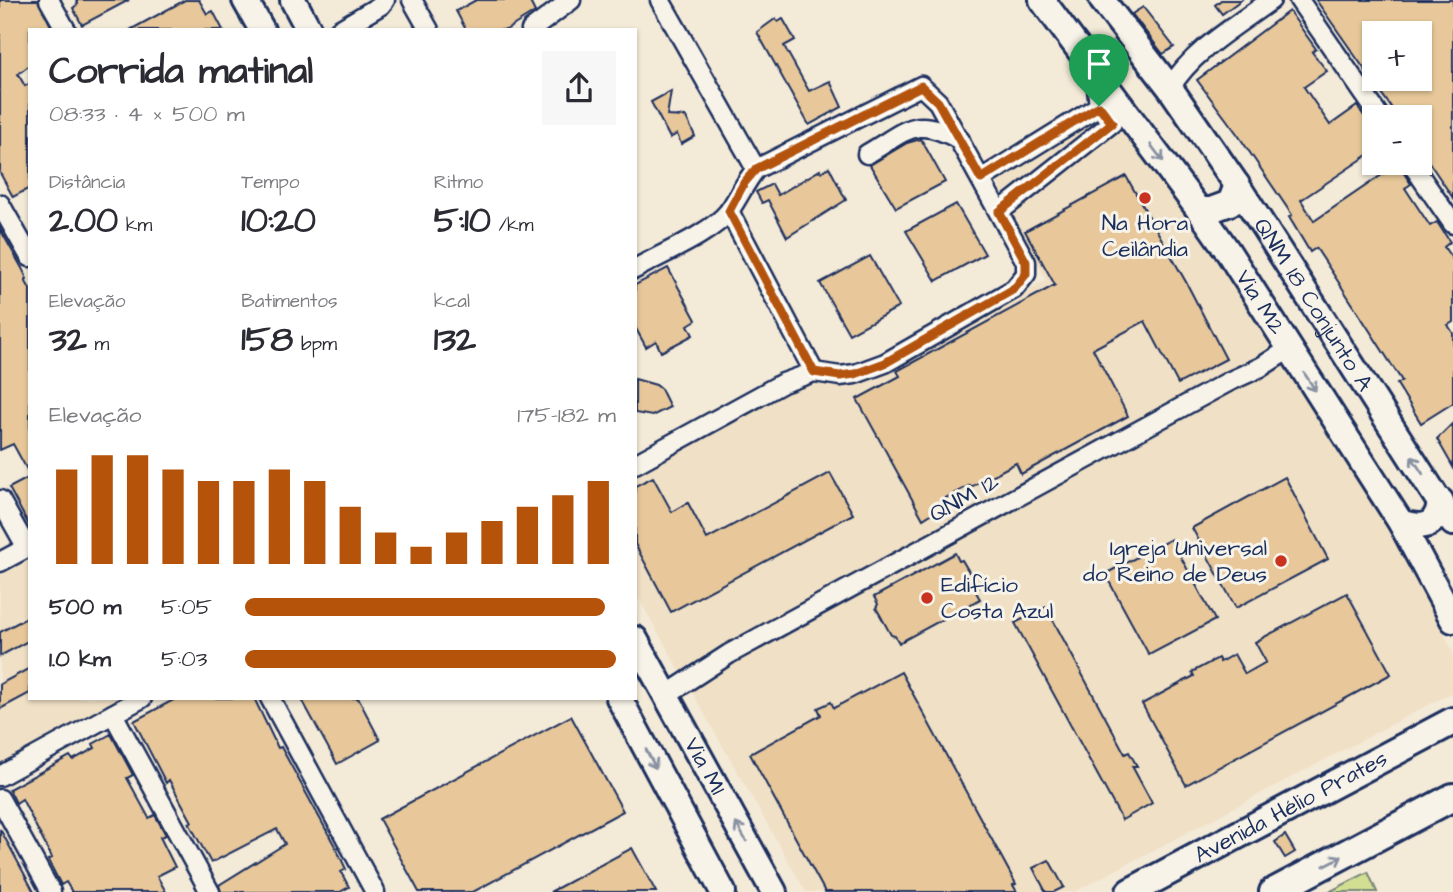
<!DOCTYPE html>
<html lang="pt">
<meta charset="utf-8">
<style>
body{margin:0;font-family:"Architects Daughter",sans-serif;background:#f7f7f7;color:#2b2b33;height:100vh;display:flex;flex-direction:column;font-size:26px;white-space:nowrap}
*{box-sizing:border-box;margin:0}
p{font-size:23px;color:#7c7c81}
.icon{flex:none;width:38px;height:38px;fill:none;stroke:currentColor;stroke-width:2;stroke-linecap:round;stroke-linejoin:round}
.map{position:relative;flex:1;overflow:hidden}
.details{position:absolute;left:28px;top:28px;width:609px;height:672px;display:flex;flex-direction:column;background:#fff;border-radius:0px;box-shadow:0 2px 5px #0004}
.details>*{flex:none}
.tools{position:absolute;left:1362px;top:21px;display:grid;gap:14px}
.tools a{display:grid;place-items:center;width:70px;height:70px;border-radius:0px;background:#fff;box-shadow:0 2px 5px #0004;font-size:35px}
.pin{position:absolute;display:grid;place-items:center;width:60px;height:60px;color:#fff;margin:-72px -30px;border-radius:50% 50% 50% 0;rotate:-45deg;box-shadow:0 0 7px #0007}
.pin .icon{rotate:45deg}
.round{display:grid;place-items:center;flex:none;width:74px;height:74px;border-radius:0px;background:#f7f7f7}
.headline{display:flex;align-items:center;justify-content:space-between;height:119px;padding:0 21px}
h1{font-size:38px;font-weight:800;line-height:52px}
.figures{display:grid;grid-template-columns:repeat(3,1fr);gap:10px;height:119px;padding:7px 21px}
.figures div{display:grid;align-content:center}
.figures b{font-size:35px;font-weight:800}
.figures small{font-size:19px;font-weight:400}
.figures p{font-size:19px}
.chart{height:196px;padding:14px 21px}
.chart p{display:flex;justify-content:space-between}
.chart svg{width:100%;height:126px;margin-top:7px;stroke:#b45309;stroke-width:6}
ul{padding:0 21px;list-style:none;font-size:23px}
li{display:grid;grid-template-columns:112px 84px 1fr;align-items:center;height:52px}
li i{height:18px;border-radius:9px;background:#b45309}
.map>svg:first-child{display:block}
.built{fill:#f0e0c5}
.green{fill:#d2df92;stroke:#768778;stroke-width:2}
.building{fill:#e8c89a;stroke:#1b2f5e;stroke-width:2;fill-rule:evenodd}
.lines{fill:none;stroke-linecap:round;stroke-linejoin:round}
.minor-casing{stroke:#1b2f5e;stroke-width:23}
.secondary-casing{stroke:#1b2f5e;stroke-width:30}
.primary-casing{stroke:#1b2f5e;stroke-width:32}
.minor{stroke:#f7f3e8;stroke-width:18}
.secondary{stroke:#f7f3e8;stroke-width:24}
.primary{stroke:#f7f3e8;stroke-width:26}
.oneway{stroke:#8991a3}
.route-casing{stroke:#fff;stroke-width:14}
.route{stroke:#b45309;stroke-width:9}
.poi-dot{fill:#c8321e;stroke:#f7f3e8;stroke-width:2.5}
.labels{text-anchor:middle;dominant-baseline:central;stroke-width:6;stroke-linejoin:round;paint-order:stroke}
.poi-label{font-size:23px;fill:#1b2f5e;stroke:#f7f3e8}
.street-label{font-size:23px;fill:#1b2f5e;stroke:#f7f3e8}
</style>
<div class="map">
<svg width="1453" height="892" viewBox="0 0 1453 892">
<rect width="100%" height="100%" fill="#f4ead8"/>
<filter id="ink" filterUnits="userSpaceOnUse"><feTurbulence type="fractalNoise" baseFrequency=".0143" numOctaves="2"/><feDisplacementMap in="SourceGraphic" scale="14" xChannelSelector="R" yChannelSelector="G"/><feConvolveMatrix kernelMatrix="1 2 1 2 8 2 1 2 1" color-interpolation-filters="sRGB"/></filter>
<g filter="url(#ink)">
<g class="built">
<polygon points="1108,101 1254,311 1390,527 1453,652 1453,692 1074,892 806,892 635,592 635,473 786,389 800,385 848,381 887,370 1046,280 994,175"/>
<polygon points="30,560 30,698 120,698 0,764 0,576"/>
</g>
<polygon class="green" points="1368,872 1377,892 1329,892"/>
<g class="building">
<polygon points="0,0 38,0 53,30 30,30 30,65 18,74 25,86 30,83 30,188 13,197 0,173"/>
<polygon points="76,0 129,0 82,25 73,8 78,4"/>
<polygon points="185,0 199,0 207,14 213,11 223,30 130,30"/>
<polygon points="476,0 529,0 535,12 506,30 466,30 456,11"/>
<polygon points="1221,0 1241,0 1222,14 1215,5"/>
<path d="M1316,0h137v198l-33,-49 5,-4 -6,-8v-20h-21zM1374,33h45v46h-45z"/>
<polygon points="1143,7 1174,47 1163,54 1132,14"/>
<polygon points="1289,11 1316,49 1312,52 1327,71 1304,87 1330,125 1357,106 1374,130 1374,151 1301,200 1314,221 1398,164 1411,184 1405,188 1430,226 1437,222 1450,242 1444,247 1453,260 1453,322 1448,325 1453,333 1453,403 1421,423 1397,384 1402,381 1341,286 1316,248 1310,252 1289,217 1292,215 1238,135 1197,80"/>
<polygon points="775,19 778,22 783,19 795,40 784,46 809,91 830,81 842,107 809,125 757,32"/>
<polygon points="671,91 667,116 686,117 695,136 681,144 677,134 670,138 651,102"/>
<polygon points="921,139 945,182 896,208 870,165 907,143"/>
<polygon points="829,167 846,200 787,237 768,200 762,203 756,192 772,184 778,195 820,170 821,172"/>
<polygon points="1126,176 1186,282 1226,359 1178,384 1145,321 1093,349 1128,416 1021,474 1016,463 971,487 970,485 940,501 937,510 923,519 857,399 900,376 897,371 1055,285 1025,231"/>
<polygon points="956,204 985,254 936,281 906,231"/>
<polygon points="0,229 23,270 27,279 25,280 30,289 30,475 13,444 0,450"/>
<polygon points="870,256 899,307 849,334 820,283"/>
<polygon points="668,268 696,320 688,325 693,335 661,352 656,341 646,347 635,327 635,285"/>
<polygon points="635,379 656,385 661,389 670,407 652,416 635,413"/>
<polygon points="1453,423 1453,467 1437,439"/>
<polygon points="830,473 853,514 671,612 635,544 635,486 653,477 672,512 688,503 707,539"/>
<polygon points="30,477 30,527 9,488"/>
<polygon points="1285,477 1328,559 1236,608 1192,528"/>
<polygon points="1171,539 1215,620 1149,655 1105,574"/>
<polygon points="955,553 959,561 962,560 975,582 982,582 976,592 980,599 899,643 895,636 891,635 879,613 876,608 878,604 874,597"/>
<polygon points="1347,593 1391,674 1186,785 1142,704 1194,676 1192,672 1218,658 1220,662 1234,654 1245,674 1266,662 1255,642"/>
<polygon points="1046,607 1125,754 1129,752 1137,766 1132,766 1152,803 1122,820 1015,623"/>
<polygon points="30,616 30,640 0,656 0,632"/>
<polygon points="30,668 30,693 0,709 0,684"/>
<polygon points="901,672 1016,884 1013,885 1017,892 825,892 750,754 821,715 818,708 831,702 834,708"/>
<polygon points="177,698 254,698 278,748 281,747 336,848 346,869 341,872 349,887 340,892 221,892 219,885 285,844 277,829 211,863 189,823 192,822 169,780 166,783 134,721"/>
<polygon points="301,698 358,698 380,740 337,764"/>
<polygon points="571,716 623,811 473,892 419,892 379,819"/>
<polygon points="111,734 133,775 127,778 149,818 155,815 166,835 160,837 175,867 157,876 166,892 72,892 66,882 61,885 48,860 52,858 22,799 16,803 9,789 70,756 73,760 95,748 93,744"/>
<polygon points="0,829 11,849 34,892 0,892"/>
<polygon points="1285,835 1295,852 1285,858 1275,842"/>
<polygon points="632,848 656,892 550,892"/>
<polygon points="1049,860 1064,887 1054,892 1046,892 1033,868"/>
</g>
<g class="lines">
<g class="minor-casing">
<g id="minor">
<polyline points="49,0 66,30"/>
<polyline points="412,0 429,30"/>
<polyline points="660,0 756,169"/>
<polyline points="1299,0 1380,117"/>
<polyline points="339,30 381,5 385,0"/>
<polyline points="531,30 571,0"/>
<path d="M1170,88c23,-38 66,-62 101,-88"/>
<path d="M867,154c40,-23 48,-40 93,-14"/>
<polyline points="1411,163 1453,224"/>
<polyline points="981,179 1099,106"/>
<polyline points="0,204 30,257"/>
<polyline points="729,211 814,372"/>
<polyline points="999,212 1112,123 1099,106 1095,72"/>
<path d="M635,269c26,-15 76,-35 94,-58 10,-14 16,-29 27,-42l165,-83 17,16 88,160v12l-12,15 -129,74 -30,11 -15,2 -26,-4 -31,11 -148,81"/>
<polyline points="0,500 27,548"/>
<polyline points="0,562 30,546"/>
<polyline points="666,695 729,654 1228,382 1261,367 1289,349"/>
<polyline points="270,698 375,892"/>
<polyline points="113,714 210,892"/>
<polyline points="0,776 142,698"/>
<polyline points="0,799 51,892"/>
</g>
</g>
<g class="secondary-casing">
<g id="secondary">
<polyline points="245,0 262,30"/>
<polyline points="293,0 309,30"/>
<path id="s1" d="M1042,0l157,210 28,40 174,273 52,97"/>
<path id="s2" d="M1102,0l68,88 67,97 216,338"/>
<polyline points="1199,210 1211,210 1230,203 1237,185"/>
<path d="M1401,523c25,6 34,4 40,-22"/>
<path id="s3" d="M635,639l139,253"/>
<polyline points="619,698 723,892"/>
</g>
</g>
<g class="primary-casing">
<g id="primary">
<path id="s4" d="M1130,892l323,-171"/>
<polyline points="1273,892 1453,797"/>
</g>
</g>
<use href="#minor" class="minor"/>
<use href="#secondary" class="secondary"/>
<use href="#primary" class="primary"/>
</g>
<defs><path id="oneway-shaft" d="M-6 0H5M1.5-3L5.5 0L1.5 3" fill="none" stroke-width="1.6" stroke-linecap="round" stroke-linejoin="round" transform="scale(1.75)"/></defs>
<g class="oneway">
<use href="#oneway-shaft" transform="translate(1157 153) rotate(53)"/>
<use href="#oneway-shaft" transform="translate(1310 382) rotate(57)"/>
<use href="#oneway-shaft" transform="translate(1417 465) rotate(-123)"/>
<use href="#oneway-shaft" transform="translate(651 759) rotate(62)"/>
<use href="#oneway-shaft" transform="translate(741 832) rotate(-120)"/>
<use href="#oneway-shaft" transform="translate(1333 861) rotate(-28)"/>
</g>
</g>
<g class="lines" filter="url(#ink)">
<g class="route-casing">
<polygon id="route" points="921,86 938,102 981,179 1099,106 1112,123 999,212 1026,262 1026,274 1014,289 885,363 855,374 840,376 814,372 729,211 744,183 756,169"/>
</g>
<use href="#route" class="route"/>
</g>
<g class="poi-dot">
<circle cx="1145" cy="198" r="7"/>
<circle cx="1281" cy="561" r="7"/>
<circle cx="927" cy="598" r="7"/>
</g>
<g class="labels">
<g class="poi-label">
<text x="1145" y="223">Na Hora<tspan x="1145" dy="26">Ceilândia</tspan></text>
<text x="1267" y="548" text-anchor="end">Igreja Universal<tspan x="1267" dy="26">do Reino de Deus</tspan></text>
<text x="941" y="585" text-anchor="start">Edifício<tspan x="941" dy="26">Costa Azul</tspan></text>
</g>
<g class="street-label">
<text stroke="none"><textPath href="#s1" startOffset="373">Via M2</textPath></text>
<text stroke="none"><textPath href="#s2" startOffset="371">QNM 18 Conjunto A</textPath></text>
<text transform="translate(964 498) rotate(-29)">QNM 12</text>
<text stroke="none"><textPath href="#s3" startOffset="145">Via M1</textPath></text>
<text stroke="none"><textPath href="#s4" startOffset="182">Avenida Hélio Prates</textPath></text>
</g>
</g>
</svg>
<div class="tools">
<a>+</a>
<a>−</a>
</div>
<div class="pin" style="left:1099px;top:106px;background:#1e9e55"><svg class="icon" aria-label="arrive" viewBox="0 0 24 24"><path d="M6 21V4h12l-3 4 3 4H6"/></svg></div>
<section class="details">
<div class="headline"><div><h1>Corrida matinal</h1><p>08:33 · 4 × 500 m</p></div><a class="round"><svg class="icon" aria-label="share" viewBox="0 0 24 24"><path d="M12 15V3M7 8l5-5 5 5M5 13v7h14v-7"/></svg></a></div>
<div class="figures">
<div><p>Distância</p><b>2.00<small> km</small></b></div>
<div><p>Tempo</p><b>10:20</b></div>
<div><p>Ritmo</p><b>5:10<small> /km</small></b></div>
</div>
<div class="figures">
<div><p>Elevação</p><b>32<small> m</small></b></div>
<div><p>Batimentos</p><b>158<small> bpm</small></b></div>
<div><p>kcal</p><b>132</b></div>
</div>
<div class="chart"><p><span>Elevação</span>175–182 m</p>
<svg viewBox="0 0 160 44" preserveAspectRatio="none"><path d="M5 44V11M15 44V6M25 44V6M35 44V11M45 44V15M55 44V15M65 44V11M75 44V15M85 44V24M95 44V33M105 44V38M115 44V33M125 44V29M135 44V24M145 44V20M155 44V15"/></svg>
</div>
<ul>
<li><b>500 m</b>5:05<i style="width:97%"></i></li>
<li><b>1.0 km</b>5:03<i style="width:100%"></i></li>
</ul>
</section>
</div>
